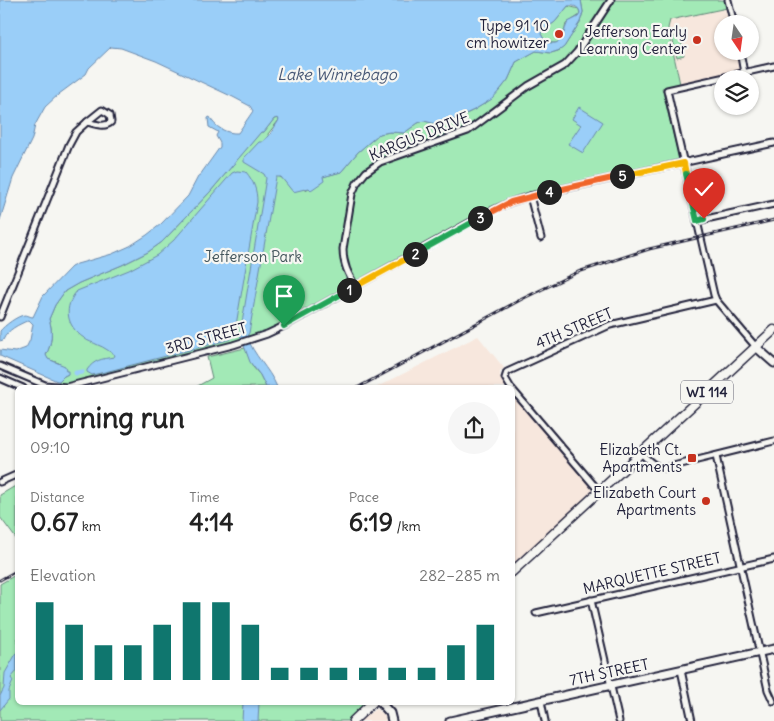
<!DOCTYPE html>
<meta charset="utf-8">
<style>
body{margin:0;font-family:Delius,sans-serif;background:#f6f6f6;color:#222;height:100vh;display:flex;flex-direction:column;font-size:19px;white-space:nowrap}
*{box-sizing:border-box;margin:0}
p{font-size:16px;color:#767676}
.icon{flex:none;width:28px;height:28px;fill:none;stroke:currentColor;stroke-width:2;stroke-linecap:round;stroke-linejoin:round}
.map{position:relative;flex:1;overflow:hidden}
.side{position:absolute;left:15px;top:385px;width:500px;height:320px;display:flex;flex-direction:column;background:#fff;border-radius:8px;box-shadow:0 1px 4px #0004}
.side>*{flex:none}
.needle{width:32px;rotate:167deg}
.buttons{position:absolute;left:714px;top:15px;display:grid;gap:10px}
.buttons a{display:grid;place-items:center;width:45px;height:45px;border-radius:50%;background:#fff;box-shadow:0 1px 4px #0004;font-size:25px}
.pin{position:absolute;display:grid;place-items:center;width:42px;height:42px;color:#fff;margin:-51px -21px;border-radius:50% 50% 50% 0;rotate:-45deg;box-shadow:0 0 5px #0007}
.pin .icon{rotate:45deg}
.km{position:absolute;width:25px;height:25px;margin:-12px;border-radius:50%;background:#222;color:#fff;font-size:14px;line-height:25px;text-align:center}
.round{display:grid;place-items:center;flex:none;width:52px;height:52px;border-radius:26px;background:#f6f6f6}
.headline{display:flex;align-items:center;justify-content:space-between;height:85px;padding:0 15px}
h1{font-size:28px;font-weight:700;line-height:38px}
.metrics{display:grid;grid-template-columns:repeat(3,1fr);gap:8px;height:85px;padding:5px 15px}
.metrics div{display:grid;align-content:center}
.metrics b{font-size:25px;font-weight:700}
.metrics small{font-size:14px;font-weight:400}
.metrics p{font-size:14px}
.chart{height:140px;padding:10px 15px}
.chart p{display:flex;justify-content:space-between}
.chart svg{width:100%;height:90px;margin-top:5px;stroke:#0f766e;stroke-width:6}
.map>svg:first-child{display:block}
.built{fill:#f7e7dd}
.green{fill:#a2e9b6;stroke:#628678}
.water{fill:#9acef8;stroke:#6a89ac;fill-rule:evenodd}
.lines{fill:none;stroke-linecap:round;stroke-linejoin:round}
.canal{stroke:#9acef8;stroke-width:5}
.street-casing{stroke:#22223b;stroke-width:9}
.secondary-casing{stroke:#22223b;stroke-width:11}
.primary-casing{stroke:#22223b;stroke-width:11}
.street{stroke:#f6f6f2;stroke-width:5}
.secondary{stroke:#f6f6f2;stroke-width:7}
.primary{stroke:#f6f6f2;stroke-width:8}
.rail-casing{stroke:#22223b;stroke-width:3}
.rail{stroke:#f6f6f2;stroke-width:1;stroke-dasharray:4;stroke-linecap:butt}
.split-1-casing{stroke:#fff;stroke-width:10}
.split-2-casing{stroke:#fff;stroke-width:10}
.split-3-casing{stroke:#fff;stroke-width:10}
.split-4-casing{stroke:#fff;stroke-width:10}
.split-5-casing{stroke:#fff;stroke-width:10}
.split-6-casing{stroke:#fff;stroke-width:10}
.split-7-casing{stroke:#fff;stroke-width:10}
.split-1{stroke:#22a559;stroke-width:6}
.split-2{stroke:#f5b400;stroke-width:6}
.split-3{stroke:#22a559;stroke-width:6}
.split-4{stroke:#f0652b;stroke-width:6}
.split-5{stroke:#f0652b;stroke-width:6}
.split-6{stroke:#f5b400;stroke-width:6}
.split-7{stroke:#22a559;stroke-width:6}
.poi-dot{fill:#c8321e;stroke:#f6f6f2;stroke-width:2}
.labels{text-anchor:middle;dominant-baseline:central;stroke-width:4.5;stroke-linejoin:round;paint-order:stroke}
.shield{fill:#f6f6f2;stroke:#626272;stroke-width:1}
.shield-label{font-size:14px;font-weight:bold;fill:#22223b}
.poi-label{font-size:15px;fill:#22223b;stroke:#f6f6f2;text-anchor:end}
.street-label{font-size:15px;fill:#22223b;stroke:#f6f6f2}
.park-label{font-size:15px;fill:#42545a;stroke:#f6f6f2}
.water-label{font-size:16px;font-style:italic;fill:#465674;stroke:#f6f6f2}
</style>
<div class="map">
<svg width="774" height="721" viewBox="0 0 774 721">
<rect width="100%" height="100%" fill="#f6f6f2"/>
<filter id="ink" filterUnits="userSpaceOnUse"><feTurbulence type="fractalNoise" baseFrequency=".02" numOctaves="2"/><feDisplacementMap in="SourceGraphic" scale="10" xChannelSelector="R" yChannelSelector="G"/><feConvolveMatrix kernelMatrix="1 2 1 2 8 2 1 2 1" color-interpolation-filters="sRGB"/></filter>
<g filter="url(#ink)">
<g class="built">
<polygon points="727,8 730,24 722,24 722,51 736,51 740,69 737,71 680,84 668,28 669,20"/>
<polygon points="478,336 504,368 500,372 500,376 507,387 377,387"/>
<polygon points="513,394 590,485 592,491 591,495 513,567"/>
<polygon points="376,709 384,714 386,721 358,721"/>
</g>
<g class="green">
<path d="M581,0h144l2,8 -57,12 -2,8 12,56 -18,4 18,74 -160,36 -235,126 -36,17 -189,45 -1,-5 5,-5 4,-2 -9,-11 -12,-4 -1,-4c6,-12 7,-24 3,-36l6,-14 10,-14 14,-8 43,-18 26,-13 14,-10 48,-50 48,-57 3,-3h3l10,-13 4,-1 1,2 -11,14 10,42 28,14 16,-13 19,-5 17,-20 21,-18 11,-2 14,1 14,-10 6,-2 9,2 13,1 28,-14 13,-8 13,-12 8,-10 8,-18 20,-11 15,2 7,-2 6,-4 16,-25 3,-10z"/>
<path d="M568,6l11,3 1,6 -14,9c-3,12 -4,24 -21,17l-4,-7 1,-3 13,-9z"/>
<polygon points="680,34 684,56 677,58 672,37"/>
<polygon points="245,348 253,367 260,375 266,387 194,388 212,378 207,357"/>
<polygon points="17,485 17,540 0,517 0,495"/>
<polygon points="17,574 18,702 365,703 347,721 0,721 0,584"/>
</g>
<g class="water">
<path d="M0,0h581l2,12 -3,10 -16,25 -4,3 -9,3 -15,-2 -20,11 -8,18 -8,10 -8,9 -18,11 -30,14h-8l-12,-3 -6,2 -14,10 -14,-1 -11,2 -21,18 -17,20 -18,5 1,4 -13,9 -2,-2 -16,4 -12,-15h-5l-27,156 -2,3c6,19 22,32 30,51h-11l-6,-12 -10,-13 -10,-27 26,-157 -2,-4 -20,-12v-4l15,-16h3l7,-6 10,-16 -1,-2 -4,1 -10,13h-3l-51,60 -48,50 -14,10 -26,13 -43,18 -14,8 -10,14 -6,14c4,12 3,24 -3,36l2,4 17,7 1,5h2v3l-4,2 -5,5h-2l-57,-25v-6l15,2 11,-4 4,-8 3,-16 -4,-4c-11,5 -21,9 -26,20l-3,1v-10c4,-5 18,-16 25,-16 3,0 5,2 8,2l10,-21 28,-29 6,-3 35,-10 18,-8 17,-11 14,-11 27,-28 11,-21h1l20,-28v-4l-4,-7 2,-4 -9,-5 -1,-9 2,-1c4,10 17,17 28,16l15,-22 -3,-5 -17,-9 -77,-36 -35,-13 -10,-1 -22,21 -3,6 -27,20 -14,13 -10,18 -3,14 -19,39 -13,42zM568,6c6,-1 12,1 12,8l-2,3 -10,5c-6,11 -4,27 -23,19l-4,-7 1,-3 13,-9z"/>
<polygon points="579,107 603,122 583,153 568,144 581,125 572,119"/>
<path d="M237,171l9,1c8,10 11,18 11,30l-22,129 -4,8 -122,32 -17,4 -5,-3v-2c7,-10 14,-11 27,-13l1,-2c-5,-3 -11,-8 -17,-10 -5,-3 -10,-3 -14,-7 -18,-12 -21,-31 -7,-47l52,-21 28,-15 17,-15 58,-67z"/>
<polygon points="17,652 17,671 11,678 13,681 9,691 9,699 0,710 0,696 4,688 5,673"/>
<polygon points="243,703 259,703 258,721 242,721"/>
</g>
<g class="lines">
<polyline class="canal" points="76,373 82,372"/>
<g class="street-casing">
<g id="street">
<polyline points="728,0 734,24"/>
<polyline points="740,51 744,73"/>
<path d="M102,110l8,5 1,7c-6,6 -16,2 -24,0z"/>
<polyline points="530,196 541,238"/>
<polyline points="697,221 774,204"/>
<path d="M356,287c-8,-13 -13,-23 -13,-38l9,-55 5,-11 9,-11 14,-10 88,-31 60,-45 37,-21 12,-13 34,-52"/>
<polyline points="0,317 69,145 76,132 87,122"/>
<polyline points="756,347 716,300 714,295 667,90 774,66"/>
<polyline points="0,366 45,385 66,387 233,345 267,334 284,326 489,212 511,202 530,196 774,143"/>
<polyline points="0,378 23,388"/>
<polyline points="511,388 505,378 507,372 610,325 716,300"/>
<polyline points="512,389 599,491"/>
<path d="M641,453c7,7 13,14 24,15l109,-27"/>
<polyline points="716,456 768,690 773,701"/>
<polyline points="0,482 18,474"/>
<polyline points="591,600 619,721"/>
<polyline points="536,613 774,559"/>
<polyline points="681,670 692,721"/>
<polyline points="541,701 545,721"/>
</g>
</g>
<g class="secondary-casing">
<g id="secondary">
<polyline points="756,347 774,363"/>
<polyline points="380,702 390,713 392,721"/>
<polyline points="450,721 774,649"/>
</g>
</g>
<g class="primary-casing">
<g id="primary">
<polyline points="512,572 774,330"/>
<polyline points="353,721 373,702"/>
</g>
</g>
<use href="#street" class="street"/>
<use href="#secondary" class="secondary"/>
<use href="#primary" class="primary"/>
<g class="rail-casing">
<g id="rail">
<polyline points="357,388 522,299 578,272 649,249 774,220"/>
<polyline points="0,580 18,570"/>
</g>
</g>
<use href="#rail" class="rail"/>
</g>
</g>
<g class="lines" filter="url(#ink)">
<g class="split-1-casing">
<polyline id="split-1" points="284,326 349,290"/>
</g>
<g class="split-2-casing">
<polyline id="split-2" points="349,290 415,254"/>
</g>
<g class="split-3-casing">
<polyline id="split-3" points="415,254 480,218"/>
</g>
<g class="split-4-casing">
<polyline id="split-4" points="480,218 511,202 549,192"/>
</g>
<g class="split-5-casing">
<polyline id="split-5" points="549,192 622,176"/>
</g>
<g class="split-6-casing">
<polyline id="split-6" points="622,176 684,163 686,174"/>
</g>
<g class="split-7-casing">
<polyline id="split-7" points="686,174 697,221 704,219"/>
</g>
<use href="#split-1" class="split-1"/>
<use href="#split-2" class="split-2"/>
<use href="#split-3" class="split-3"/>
<use href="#split-4" class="split-4"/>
<use href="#split-5" class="split-5"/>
<use href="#split-6" class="split-6"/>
<use href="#split-7" class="split-7"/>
</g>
<g class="poi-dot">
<circle cx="559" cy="34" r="5"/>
<circle cx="697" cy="40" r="5"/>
<rect x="687" y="453" width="10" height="10" rx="2.5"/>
<circle cx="706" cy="501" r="5"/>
</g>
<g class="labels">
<rect class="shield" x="681" y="380.5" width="52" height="23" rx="4"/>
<g class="shield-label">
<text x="707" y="392">WI 114</text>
</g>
<g class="poi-label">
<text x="549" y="25">Type 91 10<tspan x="549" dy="17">cm howitzer</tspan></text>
<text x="687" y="31">Jefferson Early<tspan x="687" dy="17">Learning Center</tspan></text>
<text x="682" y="449">Elizabeth Ct.<tspan x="682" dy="17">Apartments</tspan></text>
<text x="696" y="492">Elizabeth Court<tspan x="696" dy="17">Apartments</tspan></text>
</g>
<g class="street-label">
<text transform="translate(419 136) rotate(-22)">KARGUS DRIVE</text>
<text transform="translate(574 328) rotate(-23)">4TH STREET</text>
<text transform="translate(206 338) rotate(-15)">3RD STREET</text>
<text transform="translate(652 573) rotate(-13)">MARQUETTE STREET</text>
<text transform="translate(609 672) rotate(-12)">7TH STREET</text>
</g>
<g class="park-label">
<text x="253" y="256">Jefferson Park</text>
</g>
<g class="water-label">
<text x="337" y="74">Lake Winnebago</text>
</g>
</g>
</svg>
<div class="buttons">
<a><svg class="needle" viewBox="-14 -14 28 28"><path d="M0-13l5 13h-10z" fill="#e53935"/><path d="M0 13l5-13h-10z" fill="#767676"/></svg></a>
<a><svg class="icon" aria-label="layers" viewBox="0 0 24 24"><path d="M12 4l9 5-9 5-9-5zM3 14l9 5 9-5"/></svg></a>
</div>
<div class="pin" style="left:284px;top:326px;background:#1e9e55"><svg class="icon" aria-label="arrive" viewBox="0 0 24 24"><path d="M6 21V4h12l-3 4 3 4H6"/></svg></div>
<div class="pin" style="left:704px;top:219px;background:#d93025"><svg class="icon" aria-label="check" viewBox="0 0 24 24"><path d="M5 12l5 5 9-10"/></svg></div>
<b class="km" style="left:349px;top:290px">1</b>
<b class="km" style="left:415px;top:254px">2</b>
<b class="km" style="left:480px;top:218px">3</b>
<b class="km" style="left:549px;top:192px">4</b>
<b class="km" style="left:622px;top:176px">5</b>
<section class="side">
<div class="headline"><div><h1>Morning run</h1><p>09:10</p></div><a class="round"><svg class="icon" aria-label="share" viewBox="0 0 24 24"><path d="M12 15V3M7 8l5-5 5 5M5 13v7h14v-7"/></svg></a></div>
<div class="metrics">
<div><p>Distance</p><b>0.67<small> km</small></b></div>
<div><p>Time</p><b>4:14</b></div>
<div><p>Pace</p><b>6:19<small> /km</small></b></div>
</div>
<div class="chart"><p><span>Elevation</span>282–285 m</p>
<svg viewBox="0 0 160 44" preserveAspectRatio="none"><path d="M5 44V6M15 44V17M25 44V27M35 44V27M45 44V17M55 44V6M65 44V6M75 44V17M85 44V38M95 44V38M105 44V38M115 44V38M125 44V38M135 44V38M145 44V27M155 44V17"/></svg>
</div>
</section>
</div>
